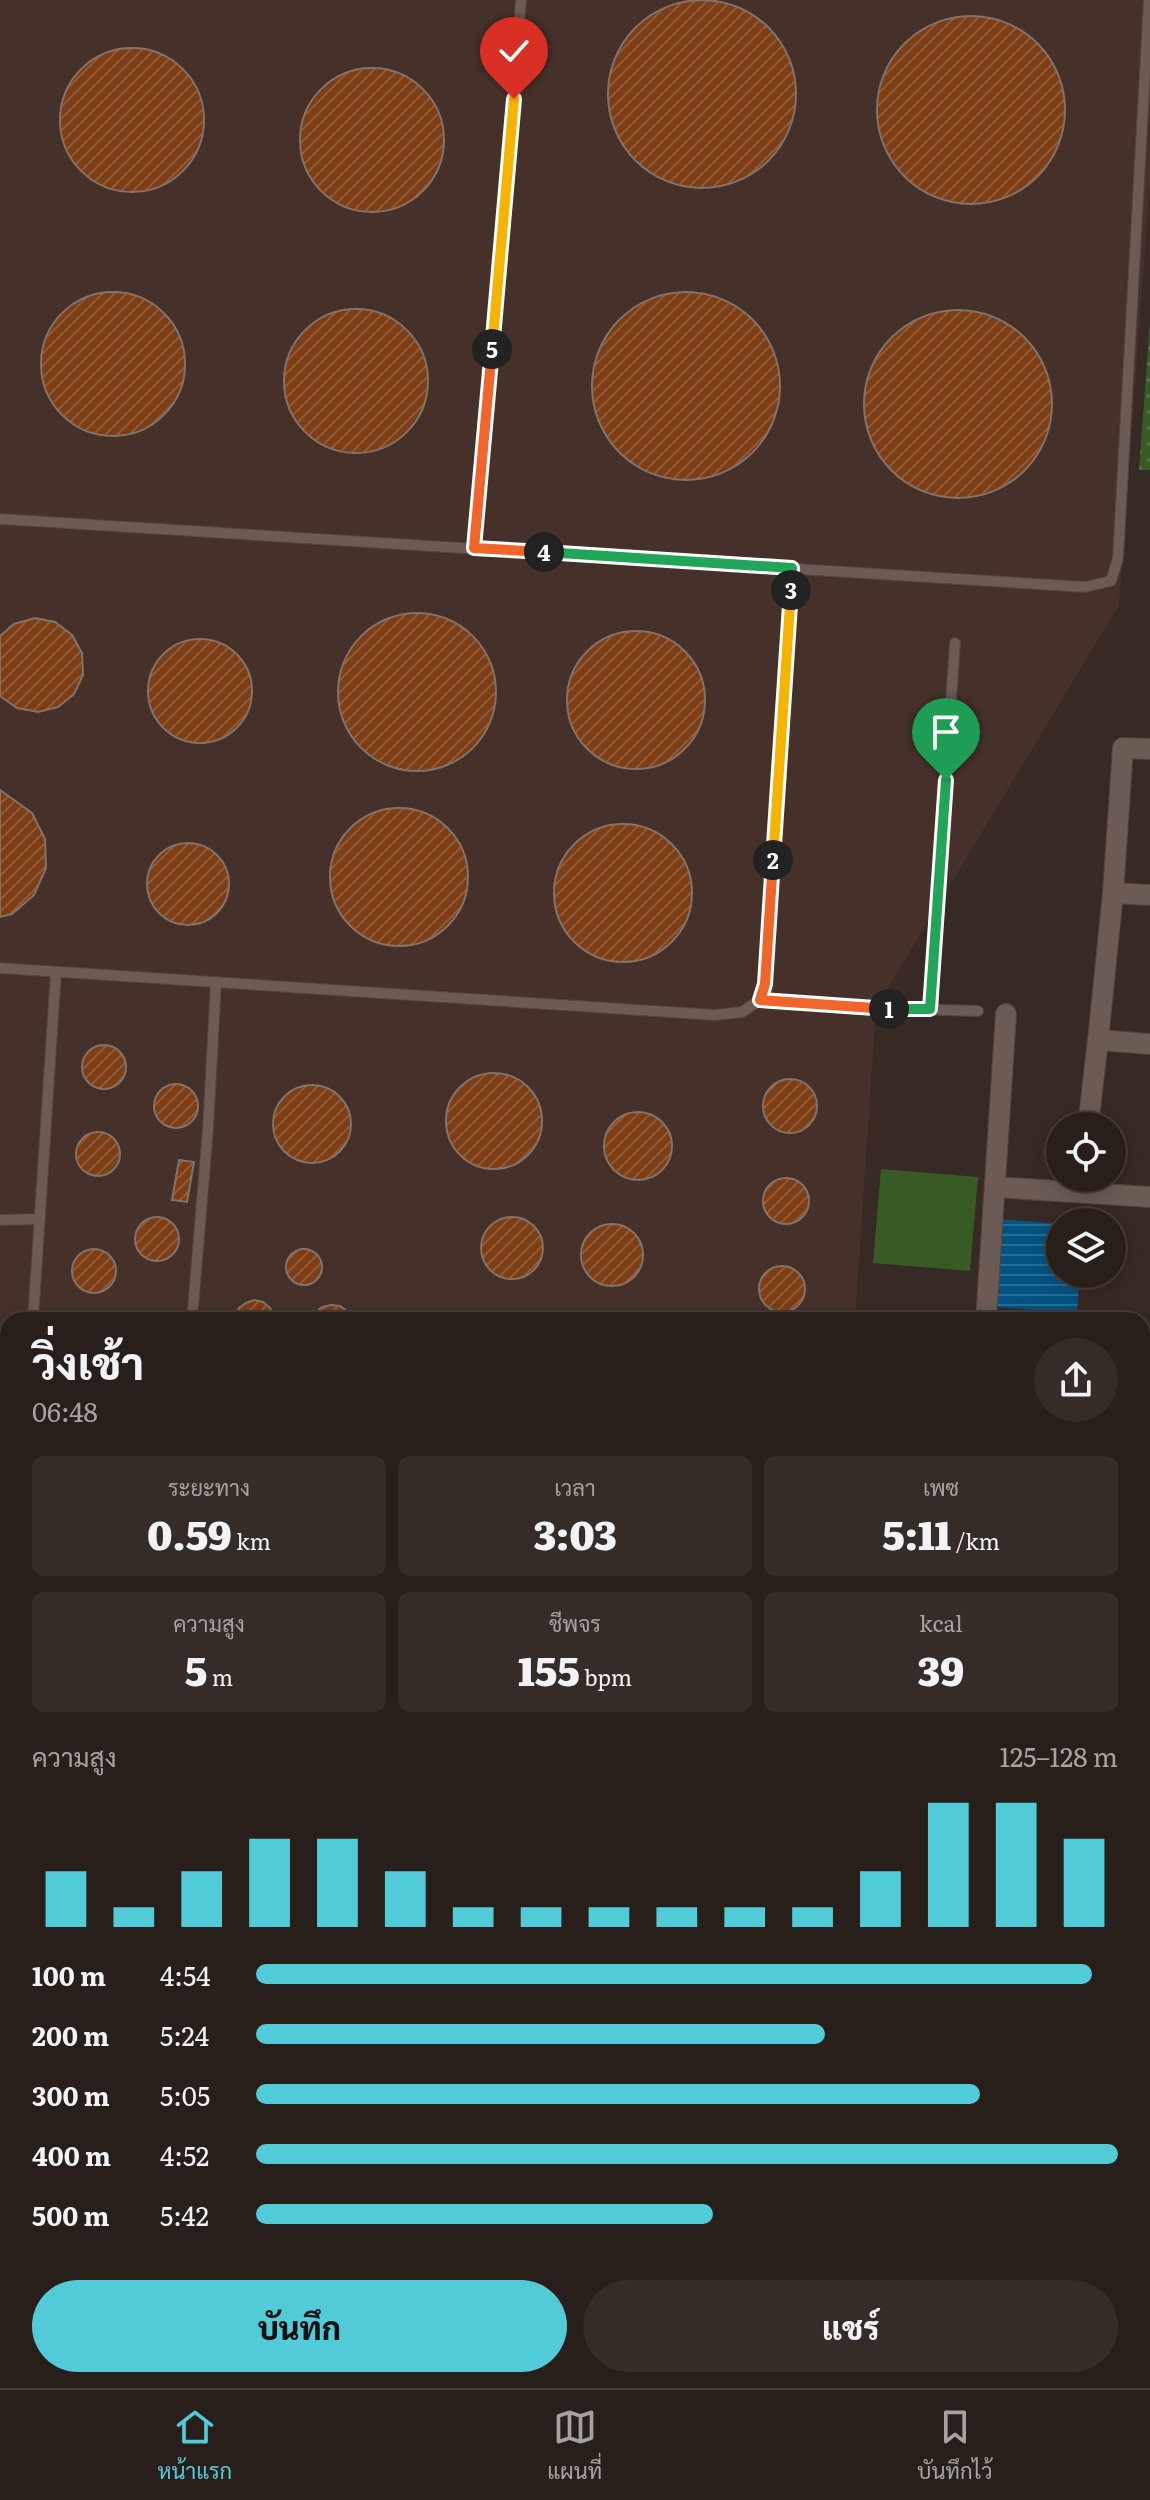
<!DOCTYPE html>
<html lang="th">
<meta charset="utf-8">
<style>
body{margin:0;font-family:Literata,Sarabun,serif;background:#352c27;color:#f1f3f6;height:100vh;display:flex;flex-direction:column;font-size:30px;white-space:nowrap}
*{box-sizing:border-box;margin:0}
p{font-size:26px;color:#a5a2a2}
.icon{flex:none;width:44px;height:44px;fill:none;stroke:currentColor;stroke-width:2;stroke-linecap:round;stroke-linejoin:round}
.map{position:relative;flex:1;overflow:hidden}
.panel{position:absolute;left:0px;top:1312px;width:1150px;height:1076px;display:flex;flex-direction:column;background:#291f1a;border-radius:24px 24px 0 0;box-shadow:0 4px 20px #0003,0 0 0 2px #453d39}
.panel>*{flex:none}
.buttons{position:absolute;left:1046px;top:1112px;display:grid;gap:16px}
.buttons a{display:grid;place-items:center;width:80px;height:80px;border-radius:50%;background:#291f1a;box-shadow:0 4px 20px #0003,0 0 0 2px #453d39;font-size:40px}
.pin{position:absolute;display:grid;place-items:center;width:68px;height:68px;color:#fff;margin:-82px -34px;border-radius:50% 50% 50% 0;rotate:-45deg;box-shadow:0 0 8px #0007}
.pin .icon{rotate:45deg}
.km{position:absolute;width:40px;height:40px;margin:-20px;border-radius:50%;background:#222;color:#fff;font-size:22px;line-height:40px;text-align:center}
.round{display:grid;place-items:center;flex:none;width:84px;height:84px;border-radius:42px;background:#352c27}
.headline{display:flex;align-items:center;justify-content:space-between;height:136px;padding:0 32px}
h1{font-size:44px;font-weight:800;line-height:60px}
.metrics{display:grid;grid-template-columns:repeat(3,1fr);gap:12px;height:136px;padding:8px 32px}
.metrics div{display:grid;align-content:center;border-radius:12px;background:#352c27;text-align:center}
.metrics b{font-size:40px;font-weight:800}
.metrics small{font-size:22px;font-weight:400}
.metrics p{font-size:22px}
.chart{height:224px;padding:16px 32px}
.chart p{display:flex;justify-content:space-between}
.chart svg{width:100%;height:144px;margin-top:8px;stroke:#52cbd9;stroke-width:6}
.cta{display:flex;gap:16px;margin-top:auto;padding:16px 32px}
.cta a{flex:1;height:92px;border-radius:48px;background:#52cbd9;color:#111;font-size:32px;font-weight:800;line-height:92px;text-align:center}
.cta a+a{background:#352c27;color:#f1f3f6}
ul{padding:0 32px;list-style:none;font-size:26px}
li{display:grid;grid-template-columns:128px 96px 1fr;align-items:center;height:60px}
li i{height:20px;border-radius:10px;background:#52cbd9}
.tab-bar{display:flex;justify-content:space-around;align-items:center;height:112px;border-top:2px solid #453d39;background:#291f1a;font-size:22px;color:#a5a2a2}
.tab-bar a{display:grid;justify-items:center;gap:4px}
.tab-bar .on{color:#52cbd9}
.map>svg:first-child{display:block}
.built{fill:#453129}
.green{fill:url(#green-dots)}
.wetland{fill:url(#wetland-marsh)}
.pitch{fill:#385b26}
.water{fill:url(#water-rules)}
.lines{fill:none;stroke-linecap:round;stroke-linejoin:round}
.canal{stroke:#045483;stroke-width:18}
.building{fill:url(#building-hatch);stroke:#82726a;stroke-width:2}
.service-casing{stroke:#50443f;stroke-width:12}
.minor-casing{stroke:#50443f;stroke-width:22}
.path{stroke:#9b908b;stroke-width:3;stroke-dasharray:6 4;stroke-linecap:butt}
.service{stroke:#6b5b54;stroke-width:10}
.minor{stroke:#6b5b54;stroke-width:20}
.split-1-casing{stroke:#fff;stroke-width:16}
.split-2-casing{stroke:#fff;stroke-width:16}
.split-3-casing{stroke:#fff;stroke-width:16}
.split-4-casing{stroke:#fff;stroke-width:16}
.split-5-casing{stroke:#fff;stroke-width:16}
.split-6-casing{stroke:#fff;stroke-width:16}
.split-1{stroke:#22a559;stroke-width:10}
.split-2{stroke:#f0652b;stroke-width:10}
.split-3{stroke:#f5b400;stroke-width:10}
.split-4{stroke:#22a559;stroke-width:10}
.split-5{stroke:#f0652b;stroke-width:10}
.split-6{stroke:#f5b400;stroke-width:10}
</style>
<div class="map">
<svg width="1150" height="2388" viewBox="0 0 1150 2388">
<defs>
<pattern id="green-dots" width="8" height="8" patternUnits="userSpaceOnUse" patternTransform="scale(2)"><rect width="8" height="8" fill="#385b26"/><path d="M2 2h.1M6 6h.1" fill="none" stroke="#557345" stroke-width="1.8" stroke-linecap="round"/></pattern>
<pattern id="wetland-marsh" width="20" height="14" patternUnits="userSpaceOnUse" patternTransform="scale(2)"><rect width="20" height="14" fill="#385b26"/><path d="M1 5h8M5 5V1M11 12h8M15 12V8" fill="none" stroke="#557345"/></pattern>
<pattern id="water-rules" width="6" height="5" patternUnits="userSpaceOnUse" patternTransform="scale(2)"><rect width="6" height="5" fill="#045483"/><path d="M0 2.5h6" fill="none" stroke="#296d94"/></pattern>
<pattern id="building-hatch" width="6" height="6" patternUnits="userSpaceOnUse" patternTransform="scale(2)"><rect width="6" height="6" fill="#7d3d15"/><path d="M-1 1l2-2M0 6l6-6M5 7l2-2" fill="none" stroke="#905937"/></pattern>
</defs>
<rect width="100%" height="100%" fill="#372923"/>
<g class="built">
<polygon points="0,0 1150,0 1150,181 1119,605 876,1008 855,1320 8,1320 8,1809 0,1810"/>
<polygon points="1150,2269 1150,2388 1140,2388 1139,2380 1142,2380 1142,2270"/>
<polygon points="898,2380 1102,2380 1103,2388 898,2388"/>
</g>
<g class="green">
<polygon points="1150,322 1150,470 1139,470"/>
<polygon points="8,1824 8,2380 75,2380 75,2388 0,2388 0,1825"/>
</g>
<polygon class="wetland" points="75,2380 323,2380 324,2388 75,2388"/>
<g class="pitch">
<polygon points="881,1169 978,1177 970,1271 873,1263"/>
<polygon points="323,2380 624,2380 625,2388 324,2388"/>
</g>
<polygon class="water" points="1001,1219 1060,1224 1060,1274 1080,1274 1077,1313 994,1307"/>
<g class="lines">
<g class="canal">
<polyline points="1142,1680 1150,1680"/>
<polyline points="0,1813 8,1811"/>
</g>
</g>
<g class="building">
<circle cx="702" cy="94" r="94"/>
<circle cx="971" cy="110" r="94"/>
<circle cx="132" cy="120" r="72"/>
<circle cx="372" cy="140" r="72"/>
<circle cx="113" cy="364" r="72"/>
<circle cx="686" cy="386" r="94"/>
<circle cx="356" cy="381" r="72"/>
<circle cx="958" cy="404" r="94"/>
<circle cx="417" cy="692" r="79"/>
<polygon points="35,618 55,622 72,635 82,653 83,675 74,694 58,707 38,712 17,708 0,696 0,636 14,624"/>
<circle cx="636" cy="700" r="69"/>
<circle cx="200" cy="691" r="52"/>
<polygon points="0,790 32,813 45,839 46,868 34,895 12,914 0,917"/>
<circle cx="399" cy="877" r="69"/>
<circle cx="623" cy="893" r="69"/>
<circle cx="188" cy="884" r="41"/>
<circle cx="104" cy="1067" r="22"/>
<circle cx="494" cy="1121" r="48"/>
<circle cx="790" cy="1106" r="27"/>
<circle cx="176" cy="1106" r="22"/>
<circle cx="312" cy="1124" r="39"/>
<circle cx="638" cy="1146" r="34"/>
<circle cx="98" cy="1154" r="22"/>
<polygon points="179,1160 194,1162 187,1202 172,1200"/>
<circle cx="786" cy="1201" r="23"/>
<circle cx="512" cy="1248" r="31"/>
<circle cx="157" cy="1239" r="22"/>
<circle cx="612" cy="1255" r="31"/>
<circle cx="304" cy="1267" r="18"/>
<circle cx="94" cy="1271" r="22"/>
<circle cx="782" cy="1289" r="23"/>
<polygon points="254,1300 263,1302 270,1308 277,1320 234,1320 239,1308 246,1303"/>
<polygon points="331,1305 340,1306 359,1320 307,1320 322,1307"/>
</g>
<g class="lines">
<g class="service-casing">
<g id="service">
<polyline points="0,519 1085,587 1111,581 1118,558 1149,0"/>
<polyline points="474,548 506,198 521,0"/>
<polyline points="0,968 715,1015 742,1012 760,1000 876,1008 978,1011"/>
<polyline points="760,1000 765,984 792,568"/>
<polyline points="930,1009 955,643"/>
<polyline points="0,1220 40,1219"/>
<polyline points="33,1320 56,972"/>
<polyline points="192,1320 208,1129 216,982"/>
<polyline points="0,1422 8,1422"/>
<polyline points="0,1470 8,1488"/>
<polyline points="0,1536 8,1537"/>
<polyline points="0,1799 8,1798"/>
<polyline points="644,2380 645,2388"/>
<polyline points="844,2380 845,2388"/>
</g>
</g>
<g class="minor-casing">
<g id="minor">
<polyline points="1150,749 1123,748 1113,893 1150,895"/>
<polyline points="1113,893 1098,1040 1150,1044"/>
<polyline points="1088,1126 1098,1040"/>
<polyline points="995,1187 1150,1197"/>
<polyline points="986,1320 1006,1014"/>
<polyline points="1142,1473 1150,1474"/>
<polyline points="1142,1631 1150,1632"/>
<polyline points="880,2380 881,2388"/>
<polyline points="1119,2380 1120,2388"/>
</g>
</g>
<polyline class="path" points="1142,1694 1150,1693"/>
<use href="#service" class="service"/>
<use href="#minor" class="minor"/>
</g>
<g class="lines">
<g class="split-1-casing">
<polyline id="split-1" points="889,1009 930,1009 946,780"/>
</g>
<g class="split-2-casing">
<polyline id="split-2" points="773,860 765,984 760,1000 889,1009"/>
</g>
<g class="split-3-casing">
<polyline id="split-3" points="773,860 791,590"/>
</g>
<g class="split-4-casing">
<polyline id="split-4" points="544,552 792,568 791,590"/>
</g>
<g class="split-5-casing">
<polyline id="split-5" points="492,349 474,548 544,552"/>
</g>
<g class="split-6-casing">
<polyline id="split-6" points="492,349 514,99"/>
</g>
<use href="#split-1" class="split-1"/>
<use href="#split-2" class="split-2"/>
<use href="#split-3" class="split-3"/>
<use href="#split-4" class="split-4"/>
<use href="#split-5" class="split-5"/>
<use href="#split-6" class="split-6"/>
</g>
</svg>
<div class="buttons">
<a><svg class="icon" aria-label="locate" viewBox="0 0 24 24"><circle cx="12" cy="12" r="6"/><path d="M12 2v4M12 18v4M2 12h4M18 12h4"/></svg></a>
<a><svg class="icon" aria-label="layers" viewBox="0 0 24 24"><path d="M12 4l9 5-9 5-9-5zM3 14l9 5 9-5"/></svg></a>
</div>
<div class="pin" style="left:946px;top:780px;background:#1e9e55"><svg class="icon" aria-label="arrive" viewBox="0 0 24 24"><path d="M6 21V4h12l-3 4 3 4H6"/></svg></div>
<div class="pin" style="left:514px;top:99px;background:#d93025"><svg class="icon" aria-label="check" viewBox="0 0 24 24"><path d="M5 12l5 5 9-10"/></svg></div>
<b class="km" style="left:889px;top:1009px">1</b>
<b class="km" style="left:773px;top:860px">2</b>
<b class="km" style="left:791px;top:590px">3</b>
<b class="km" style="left:544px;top:552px">4</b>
<b class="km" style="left:492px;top:349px">5</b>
<section class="panel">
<div class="headline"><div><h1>วิ่งเช้า</h1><p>06:48</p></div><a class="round"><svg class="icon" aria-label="share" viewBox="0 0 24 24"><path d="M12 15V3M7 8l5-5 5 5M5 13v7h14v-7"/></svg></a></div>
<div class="metrics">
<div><p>ระยะทาง</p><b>0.59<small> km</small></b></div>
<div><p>เวลา</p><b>3:03</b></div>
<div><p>เพซ</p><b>5:11<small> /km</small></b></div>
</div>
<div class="metrics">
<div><p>ความสูง</p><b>5<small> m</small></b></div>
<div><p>ชีพจร</p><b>155<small> bpm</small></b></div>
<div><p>kcal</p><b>39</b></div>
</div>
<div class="chart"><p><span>ความสูง</span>125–128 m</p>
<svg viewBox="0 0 160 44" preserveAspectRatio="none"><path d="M5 44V27M15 44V38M25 44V27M35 44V17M45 44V17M55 44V27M65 44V38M75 44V38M85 44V38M95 44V38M105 44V38M115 44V38M125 44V27M135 44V6M145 44V6M155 44V17"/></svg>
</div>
<ul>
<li><b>100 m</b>4:54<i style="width:97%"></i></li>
<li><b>200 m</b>5:24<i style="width:66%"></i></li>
<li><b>300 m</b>5:05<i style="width:84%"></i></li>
<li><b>400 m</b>4:52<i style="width:100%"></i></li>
<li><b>500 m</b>5:42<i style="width:53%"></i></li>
</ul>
<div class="cta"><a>บันทึก</a><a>แชร์</a></div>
</section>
</div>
<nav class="tab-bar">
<a class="on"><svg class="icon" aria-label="home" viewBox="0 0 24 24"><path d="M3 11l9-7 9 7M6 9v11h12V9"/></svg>หน้าแรก</a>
<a><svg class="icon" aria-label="map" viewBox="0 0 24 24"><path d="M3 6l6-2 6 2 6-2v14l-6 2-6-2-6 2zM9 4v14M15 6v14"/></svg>แผนที่</a>
<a><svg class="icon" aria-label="saved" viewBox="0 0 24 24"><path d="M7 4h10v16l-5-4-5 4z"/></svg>บันทึกไว้</a>
</nav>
